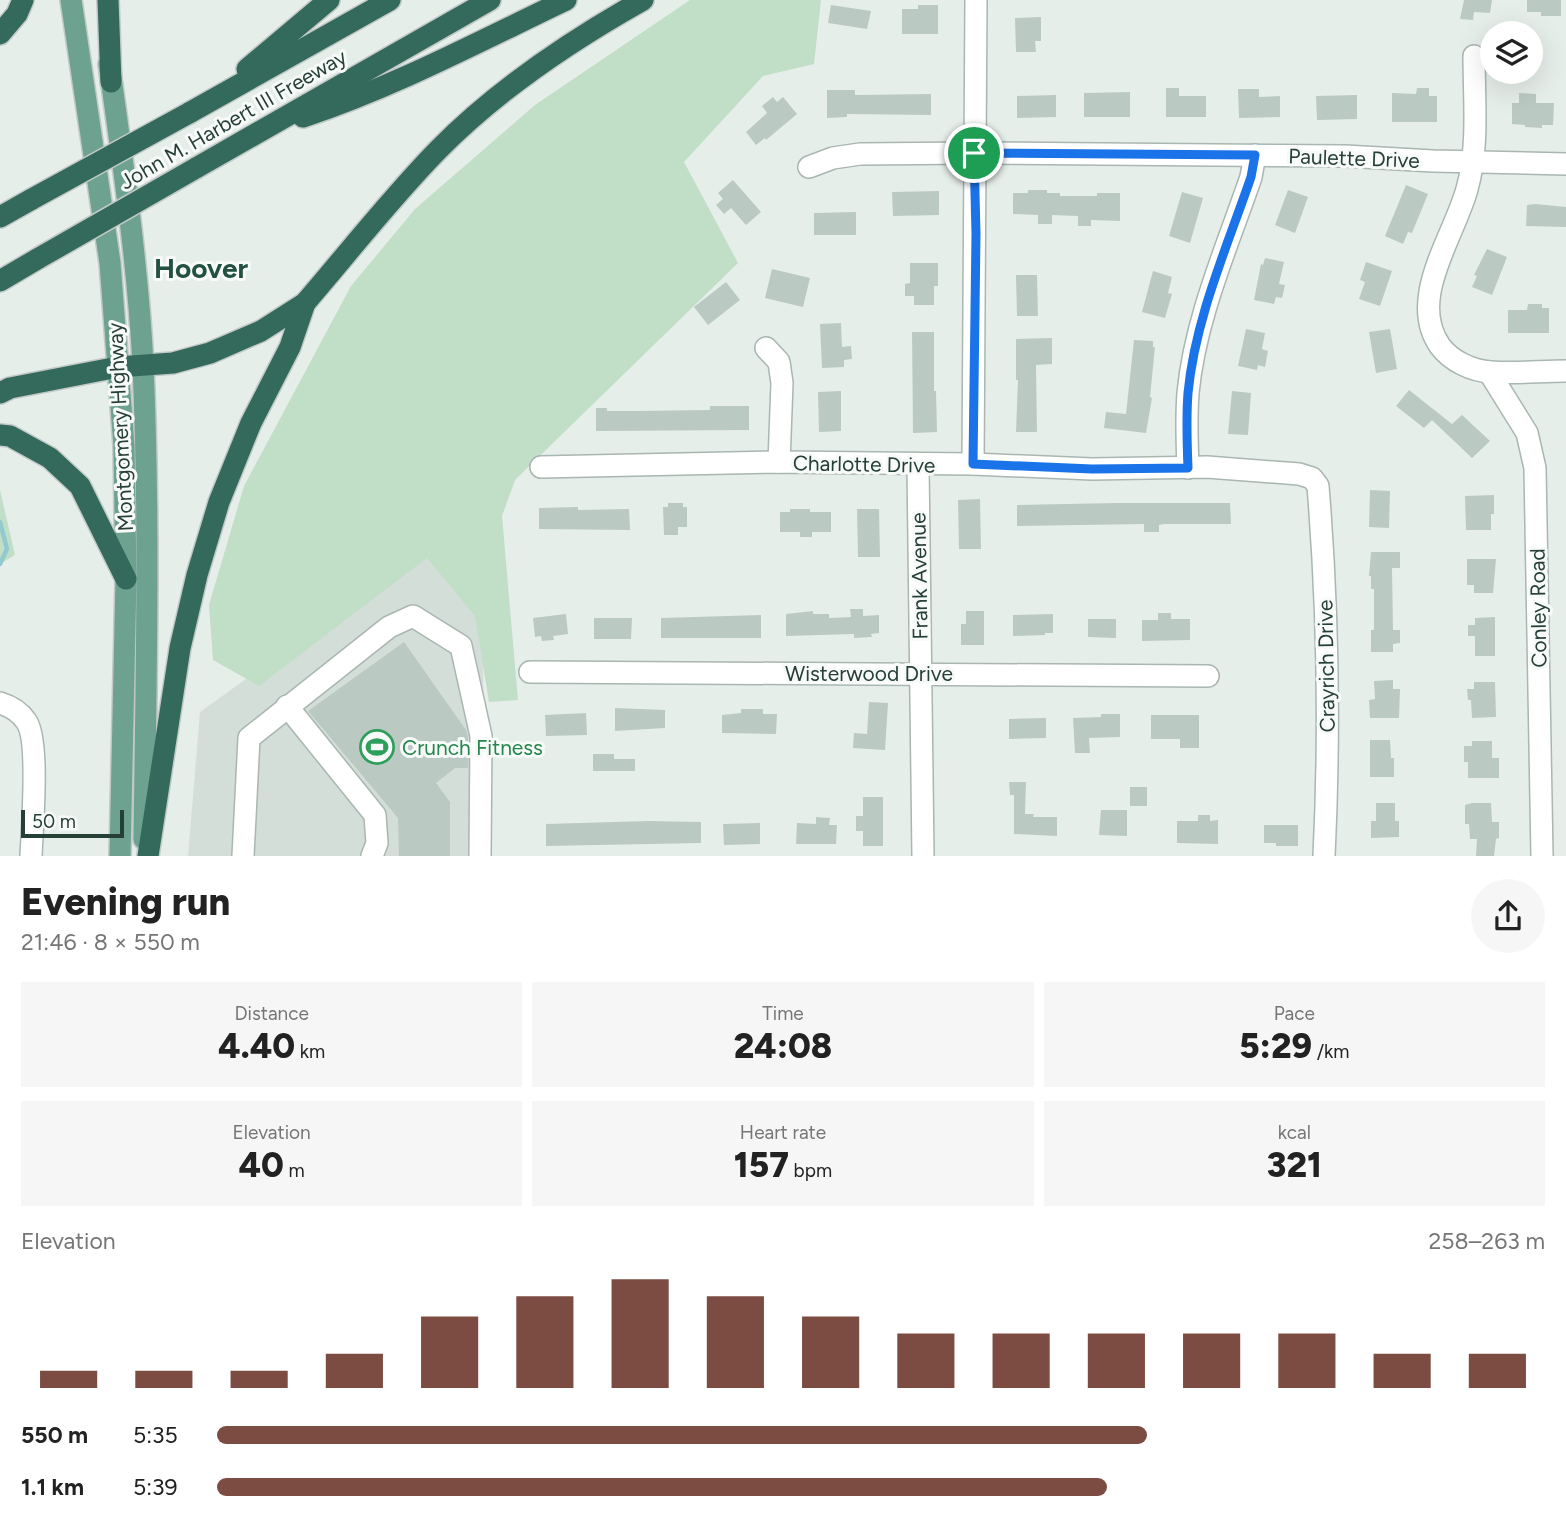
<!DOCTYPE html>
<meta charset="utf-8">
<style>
body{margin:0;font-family:Figtree,sans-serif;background:#f6f6f6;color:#222;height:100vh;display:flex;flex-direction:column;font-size:26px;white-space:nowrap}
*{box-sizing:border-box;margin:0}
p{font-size:23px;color:#767676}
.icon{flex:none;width:38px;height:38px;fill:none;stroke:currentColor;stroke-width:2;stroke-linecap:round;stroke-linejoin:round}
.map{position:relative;height:856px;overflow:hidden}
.side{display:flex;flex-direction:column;background:#fff;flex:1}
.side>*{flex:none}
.fabs{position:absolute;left:1480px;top:21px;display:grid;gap:14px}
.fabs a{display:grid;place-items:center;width:63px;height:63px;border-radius:50%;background:#fff;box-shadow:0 7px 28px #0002;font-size:35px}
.scale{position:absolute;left:21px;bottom:18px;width:103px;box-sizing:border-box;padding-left:7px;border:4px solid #263f37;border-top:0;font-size:19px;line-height:24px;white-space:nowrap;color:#263f37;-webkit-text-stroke:5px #f7faf8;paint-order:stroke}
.pin{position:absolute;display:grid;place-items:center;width:60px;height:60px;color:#fff;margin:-30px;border:4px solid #fff;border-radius:50%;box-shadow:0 2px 7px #0007}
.round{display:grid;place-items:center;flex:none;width:74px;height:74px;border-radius:37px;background:#f6f6f6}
.summary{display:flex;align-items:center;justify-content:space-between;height:119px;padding:0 21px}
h1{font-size:38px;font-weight:800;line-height:52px}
.metrics{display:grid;grid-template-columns:repeat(3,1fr);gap:10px;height:119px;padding:7px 21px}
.metrics div{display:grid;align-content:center;border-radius:0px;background:#f6f6f6;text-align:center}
.metrics b{font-size:35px;font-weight:800}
.metrics small{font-size:19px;font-weight:400}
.metrics p{font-size:19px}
.chart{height:196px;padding:14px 21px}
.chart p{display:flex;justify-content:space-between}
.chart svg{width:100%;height:126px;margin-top:7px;stroke:#7c4c42;stroke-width:6}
ul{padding:0 21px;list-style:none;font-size:23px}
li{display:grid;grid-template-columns:112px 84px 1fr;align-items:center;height:52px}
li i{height:18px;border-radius:9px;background:#7c4c42}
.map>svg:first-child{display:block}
.built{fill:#d4ded9}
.green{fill:#c1dec6}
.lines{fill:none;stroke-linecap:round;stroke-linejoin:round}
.stream{stroke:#92cacf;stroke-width:4.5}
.building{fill:#bbc9c3}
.minor-casing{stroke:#a9b6b1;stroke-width:24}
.major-casing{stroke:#c2c9c7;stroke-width:24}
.highway-casing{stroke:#c2c9c7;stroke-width:24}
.minor{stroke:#fff;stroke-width:21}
.major{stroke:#6da190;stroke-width:21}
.highway{stroke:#336a5b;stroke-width:21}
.highway-bridge-casing{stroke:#c2c9c7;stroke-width:24;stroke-linecap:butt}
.highway-bridge{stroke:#336a5b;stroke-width:21}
.route-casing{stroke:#fff;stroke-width:14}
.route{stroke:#1a73e8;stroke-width:9}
.labels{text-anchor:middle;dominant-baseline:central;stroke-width:6;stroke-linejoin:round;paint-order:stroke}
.street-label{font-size:21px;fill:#263f37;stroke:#f7faf8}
.leisure-label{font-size:21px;fill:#27864d;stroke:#f7faf8;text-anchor:start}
.district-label{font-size:28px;font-weight:bold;fill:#225142;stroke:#f7faf8}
</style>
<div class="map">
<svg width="1566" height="856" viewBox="0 0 1566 856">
<rect width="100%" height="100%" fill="#e6eeea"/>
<polygon class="built" points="427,549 483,613 484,856 188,856 200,712"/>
<g class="green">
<polygon points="690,0 821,0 814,64 763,76 684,162 738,263 515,480 502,516 518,700 489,702 475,616 427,558 259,686 213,660 209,605 244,486 351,286 415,209 535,105"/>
<polygon points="0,490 15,555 0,564"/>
</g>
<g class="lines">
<polyline class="stream" points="0,522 7,549 0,564"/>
</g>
<g class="building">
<polygon points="1464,0 1492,0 1490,13 1474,12 1473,20 1460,19"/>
<polygon points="1527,0 1561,0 1561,16 1541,16 1541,12 1527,12"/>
<polygon points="831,5 871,11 867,29 828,23"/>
<polygon points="918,5 938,5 938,34 902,34 902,9 918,9"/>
<polygon points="1041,17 1041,41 1035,41 1036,52 1016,52 1015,18"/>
<polygon points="1166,88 1179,88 1179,96 1206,96 1206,117 1166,117"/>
<polygon points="1417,88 1429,88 1429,96 1437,96 1437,122 1392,122 1392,93 1416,94"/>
<polygon points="1238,89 1259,89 1259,97 1280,96 1280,117 1239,118"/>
<polygon points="827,90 855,90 855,95 931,94 931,115 847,114 847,117 827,118"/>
<polygon points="1130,92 1130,117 1084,117 1084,93"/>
<polygon points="1519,93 1536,94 1536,103 1554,103 1553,125 1542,125 1542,128 1525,127 1525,125 1512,124 1512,103 1519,103"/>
<polygon points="1056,95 1056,117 1017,118 1017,96"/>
<polygon points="1357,95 1357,119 1317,120 1316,96"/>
<polygon points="773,97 777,102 783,97 797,114 766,140 765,138 756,145 746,132 767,113 762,106"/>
<polygon points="733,180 761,212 746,225 731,208 724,214 716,205 723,199 718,193"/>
<polygon points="1406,185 1428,194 1412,233 1408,232 1403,244 1385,236"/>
<polygon points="1028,190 1047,190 1047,193 1060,193 1060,196 1097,196 1097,193 1120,193 1120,221 1091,220 1091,226 1078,226 1078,216 1052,215 1052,224 1038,224 1038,215 1013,214 1013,193 1028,193"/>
<polygon points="1288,190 1308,197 1295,233 1275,225"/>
<polygon points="939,191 939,215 893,216 892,192"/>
<polygon points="1182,192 1203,198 1190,243 1169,236"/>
<polygon points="1535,204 1566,207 1566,227 1526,226 1527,205"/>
<polygon points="856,212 856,235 814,235 814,213"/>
<polygon points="1487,249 1507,257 1492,295 1472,287 1477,276 1474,275"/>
<polygon points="1265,258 1284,262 1279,284 1285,285 1282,298 1276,297 1274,304 1254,300 1261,264 1263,265"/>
<polygon points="1366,262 1392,271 1380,306 1359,299 1365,282 1360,280"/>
<polygon points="910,263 938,263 938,286 934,286 934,305 914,305 914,296 905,296 905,284 910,283"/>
<polygon points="772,269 810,278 803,307 765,298"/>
<polygon points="1153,271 1172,277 1168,293 1172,294 1165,318 1142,312"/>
<polygon points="1016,275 1037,275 1038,316 1017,316"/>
<polygon points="726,282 740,300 708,325 694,307"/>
<polygon points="1528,304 1542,304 1542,308 1549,308 1549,333 1508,333 1508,310 1527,310"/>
<polygon points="841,323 842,347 851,346 852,359 844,360 844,367 822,368 820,324"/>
<polygon points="1246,329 1265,333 1262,349 1268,351 1265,367 1258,365 1257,370 1238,366"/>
<polygon points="1390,329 1397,369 1376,373 1369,332"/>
<polygon points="912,332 934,332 934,391 936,391 937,432 913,433"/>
<polygon points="1052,338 1052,364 1036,365 1037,432 1016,432 1018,380 1016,380 1016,339"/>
<polygon points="1134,340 1153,341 1153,347 1155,347 1150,397 1152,398 1146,433 1104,428 1106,412 1126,414"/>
<polygon points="1409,390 1452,424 1462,415 1490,441 1472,458 1432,420 1424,428 1396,406"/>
<polygon points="841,391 841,431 819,432 818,392"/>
<polygon points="1232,391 1251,393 1248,435 1228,434"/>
<polygon points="710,406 749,406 749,430 596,431 596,408 607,408 607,411 636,411 710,410"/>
<polygon points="1370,490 1390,491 1389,528 1369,527"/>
<polygon points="1494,495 1494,514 1491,514 1491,530 1466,530 1465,496"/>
<polygon points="980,499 981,549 959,549 958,500"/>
<polygon points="668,503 683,503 683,507 687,507 687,527 678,527 678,535 664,535 663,507 668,507"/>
<polygon points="1116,503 1230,503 1231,524 1165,524 1159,525 1159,532 1144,532 1144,524 1017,526 1017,505"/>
<polygon points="578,507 578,510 629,509 630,530 539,529 539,508"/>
<polygon points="790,509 810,509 810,512 831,512 831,532 812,532 812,537 800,537 800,532 780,532 780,512 790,512"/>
<polygon points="857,509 879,509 880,557 858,557"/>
<polygon points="1371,552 1400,552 1400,568 1392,568 1393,630 1400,630 1400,643 1393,644 1393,652 1371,652 1371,630 1374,630 1374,589 1371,589 1371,576 1369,576"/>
<polygon points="1467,559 1496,559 1493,593 1474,593 1474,585 1467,585"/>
<polygon points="850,609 863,609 863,616 879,615 879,633 871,634 872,637 854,638 854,634 786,636 786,614 813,611 813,614 829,614 829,618 851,617"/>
<polygon points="966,611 984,611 984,645 961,645 961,624 966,624"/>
<polygon points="1158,613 1171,613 1171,619 1190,619 1190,640 1142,641 1142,620 1158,620"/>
<polygon points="566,614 568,634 553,636 554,640 542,641 541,636 535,637 533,618"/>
<polygon points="1053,614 1053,633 1045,633 1045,635 1013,636 1013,615"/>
<polygon points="761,615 761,638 661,638 661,618"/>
<polygon points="1495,617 1495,656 1475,656 1475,636 1468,636 1468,625 1475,625 1475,618"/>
<polygon points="594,618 632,618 631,639 594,639"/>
<polygon points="1088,619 1116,619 1116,638 1088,637"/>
<polygon points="404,642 466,730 468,737 468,768 455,768 436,783 450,802 450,856 399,856 398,818 308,711"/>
<polygon points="1393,680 1393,689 1400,689 1399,718 1370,718 1369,700 1375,699 1374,681"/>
<polygon points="1474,682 1495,682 1496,717 1472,718 1471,700 1468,700 1467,689 1474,689"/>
<polygon points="869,702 888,703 885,750 853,748 854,733 867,734"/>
<polygon points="615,708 665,710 665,728 615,731"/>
<polygon points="741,709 763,709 763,714 777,714 776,734 722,733 722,715 741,713"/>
<polygon points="586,713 587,735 546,736 545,715"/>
<polygon points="1101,714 1120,714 1120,737 1089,738 1090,753 1075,753 1073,718 1101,717"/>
<polygon points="1151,715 1199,715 1199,748 1180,748 1180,739 1151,739"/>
<polygon points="1046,718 1046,738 1009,739 1009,719"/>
<polygon points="1370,740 1390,740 1391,758 1394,758 1394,777 1370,777"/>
<polygon points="1472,741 1492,741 1492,758 1499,758 1499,778 1468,778 1468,762 1464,762 1464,746 1472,746"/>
<polygon points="593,754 614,754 614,759 635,759 635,771 593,771"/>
<polygon points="1009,782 1026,782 1025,814 1034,814 1033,817 1057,817 1057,836 1014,834 1014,795 1010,795"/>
<rect x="1130" y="787" width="17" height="19"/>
<polygon points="863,797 883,797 883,846 863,846 863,831 856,831 856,816 863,816"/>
<polygon points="1376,803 1395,803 1395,821 1399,821 1399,837 1371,838 1371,821 1376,821"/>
<polygon points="1472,803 1491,803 1492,822 1499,822 1499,838 1496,839 1494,856 1476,856 1477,839 1470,839 1469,824 1465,824 1465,805"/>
<polygon points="1101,810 1127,810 1127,836 1099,835"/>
<polygon points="1198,815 1210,815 1210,821 1218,820 1218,844 1177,843 1177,821 1198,821"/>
<polygon points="816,817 830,818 829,825 837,825 836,844 796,844 797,823 816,824"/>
<polygon points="648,821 701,822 701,843 546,846 546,824"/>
<polygon points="760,823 760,844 724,845 723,824"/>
<polygon points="1264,825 1298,825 1298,846 1276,846 1276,843 1264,843"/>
</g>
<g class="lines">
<g class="minor-casing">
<g id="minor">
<path d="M1474,56c0,43 5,91 -7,133 -13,48 -60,110 -27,157 11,15 32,25 51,26 24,2 50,-1 75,-1"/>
<polyline points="809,167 833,158 860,154 974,153 1345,156 1433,161 1566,164"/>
<polyline points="766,348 779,362 782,383 779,462"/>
<polyline points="1489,372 1527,433 1535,468 1542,856"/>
<polyline points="973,464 976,0"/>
<polyline points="918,465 923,856"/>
<path d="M541,467l238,-5 194,2 119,5 115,-2 92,7 13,4 6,8c10,123 12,247 6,370"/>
<path d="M1188,468c-1,-25 -2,-50 0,-75 7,-74 39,-146 63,-216l4,-22"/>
<polyline points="530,672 1208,676"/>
<path d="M0,703c10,3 20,9 26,18 14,18 6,109 5,135"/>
<polyline points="287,706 375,815 377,843 372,856"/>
<polyline points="243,856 249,738 389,627 413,616 461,646 481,736 480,856"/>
</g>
</g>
<g class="major-casing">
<g id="major">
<polyline points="71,0 110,263 124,446 126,579 120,856"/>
<path d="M109,64c14,100 29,201 34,301 7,158 3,316 1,474"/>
</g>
</g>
<g class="highway-casing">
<g id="highway">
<polyline points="108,0 111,82"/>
<polyline points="0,34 17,14 23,0"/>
<polyline points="247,69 329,0"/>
<polyline points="189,113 390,0"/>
<path d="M303,117c91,-30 177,-76 263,-117"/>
<polyline points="196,168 490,0"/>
<polyline points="0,217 32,199"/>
<polyline points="0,281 39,258"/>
<path d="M0,393l10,-5 108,-21 55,-4 37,-10 51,-22 44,-28c44,-51 86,-105 133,-153 59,-60 132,-109 205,-150"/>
<polyline points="0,435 10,436 50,458 80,486 126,579"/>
<polyline points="148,856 180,648 197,575 219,502 251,423 290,347 305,303"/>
</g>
</g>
<use href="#minor" class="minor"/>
<use href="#major" class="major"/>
<use href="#highway" class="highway"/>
<g class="highway-bridge-casing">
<g id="highway-bridge">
<polyline points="32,199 189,113"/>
<polyline points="39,258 196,168"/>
</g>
</g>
<use href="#highway-bridge" class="highway-bridge"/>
</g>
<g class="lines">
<g class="route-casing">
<path id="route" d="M974,153l281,2 -4,22c-24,70 -56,142 -63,216 -2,25 -1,50 0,75l-96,1 -119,-5 3,-230z"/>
</g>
<use href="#route" class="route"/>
</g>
<defs>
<g id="stadium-ring" transform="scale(1.75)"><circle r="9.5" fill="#f7faf8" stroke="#2e9e5b" stroke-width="1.5"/><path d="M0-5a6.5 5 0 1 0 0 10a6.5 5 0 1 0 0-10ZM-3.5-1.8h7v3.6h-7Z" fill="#2e9e5b"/></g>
</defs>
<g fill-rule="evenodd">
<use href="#stadium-ring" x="377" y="747"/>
</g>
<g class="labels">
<g class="street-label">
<text transform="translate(233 119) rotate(-30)">John M. Harbert III Freeway</text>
<text transform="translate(1354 158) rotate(2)">Paulette Drive</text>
<text transform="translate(120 427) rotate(-93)">Montgomery Highway</text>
<text transform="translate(864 464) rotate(1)">Charlotte Drive</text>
<text transform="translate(919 576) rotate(-91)">Frank Avenue</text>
<text transform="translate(1538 608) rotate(-91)">Conley Road</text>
<text transform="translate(1326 666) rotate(-91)">Crayrich Drive</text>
<text x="869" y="673">Wisterwood Drive</text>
</g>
<g class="leisure-label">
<text x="402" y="747">Crunch Fitness</text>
</g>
<g class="district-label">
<text x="201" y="268">Hoover</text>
</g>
</g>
</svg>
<div class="fabs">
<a><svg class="icon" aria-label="layers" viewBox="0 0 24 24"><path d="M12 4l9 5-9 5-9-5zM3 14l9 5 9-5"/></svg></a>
</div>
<div class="scale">50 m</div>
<div class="pin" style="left:974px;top:153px;background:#1e9e55"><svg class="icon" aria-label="arrive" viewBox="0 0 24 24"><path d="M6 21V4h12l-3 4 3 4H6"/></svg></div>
</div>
<section class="side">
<div class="summary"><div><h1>Evening run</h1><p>21:46 · 8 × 550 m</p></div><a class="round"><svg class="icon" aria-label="share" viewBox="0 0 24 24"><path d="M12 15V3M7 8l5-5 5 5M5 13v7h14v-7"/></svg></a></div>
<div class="metrics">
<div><p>Distance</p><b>4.40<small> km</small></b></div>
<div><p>Time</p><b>24:08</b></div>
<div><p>Pace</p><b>5:29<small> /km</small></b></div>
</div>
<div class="metrics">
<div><p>Elevation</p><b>40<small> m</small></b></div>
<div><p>Heart rate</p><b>157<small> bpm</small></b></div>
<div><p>kcal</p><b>321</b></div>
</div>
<div class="chart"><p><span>Elevation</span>258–263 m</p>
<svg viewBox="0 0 160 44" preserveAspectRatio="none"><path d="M5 44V38M15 44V38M25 44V38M35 44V32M45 44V19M55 44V12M65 44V6M75 44V12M85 44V19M95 44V25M105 44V25M115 44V25M125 44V25M135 44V25M145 44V32M155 44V32"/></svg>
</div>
<ul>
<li><b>550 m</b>5:35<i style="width:70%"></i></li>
<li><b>1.1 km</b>5:39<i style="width:67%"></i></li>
</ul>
</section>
